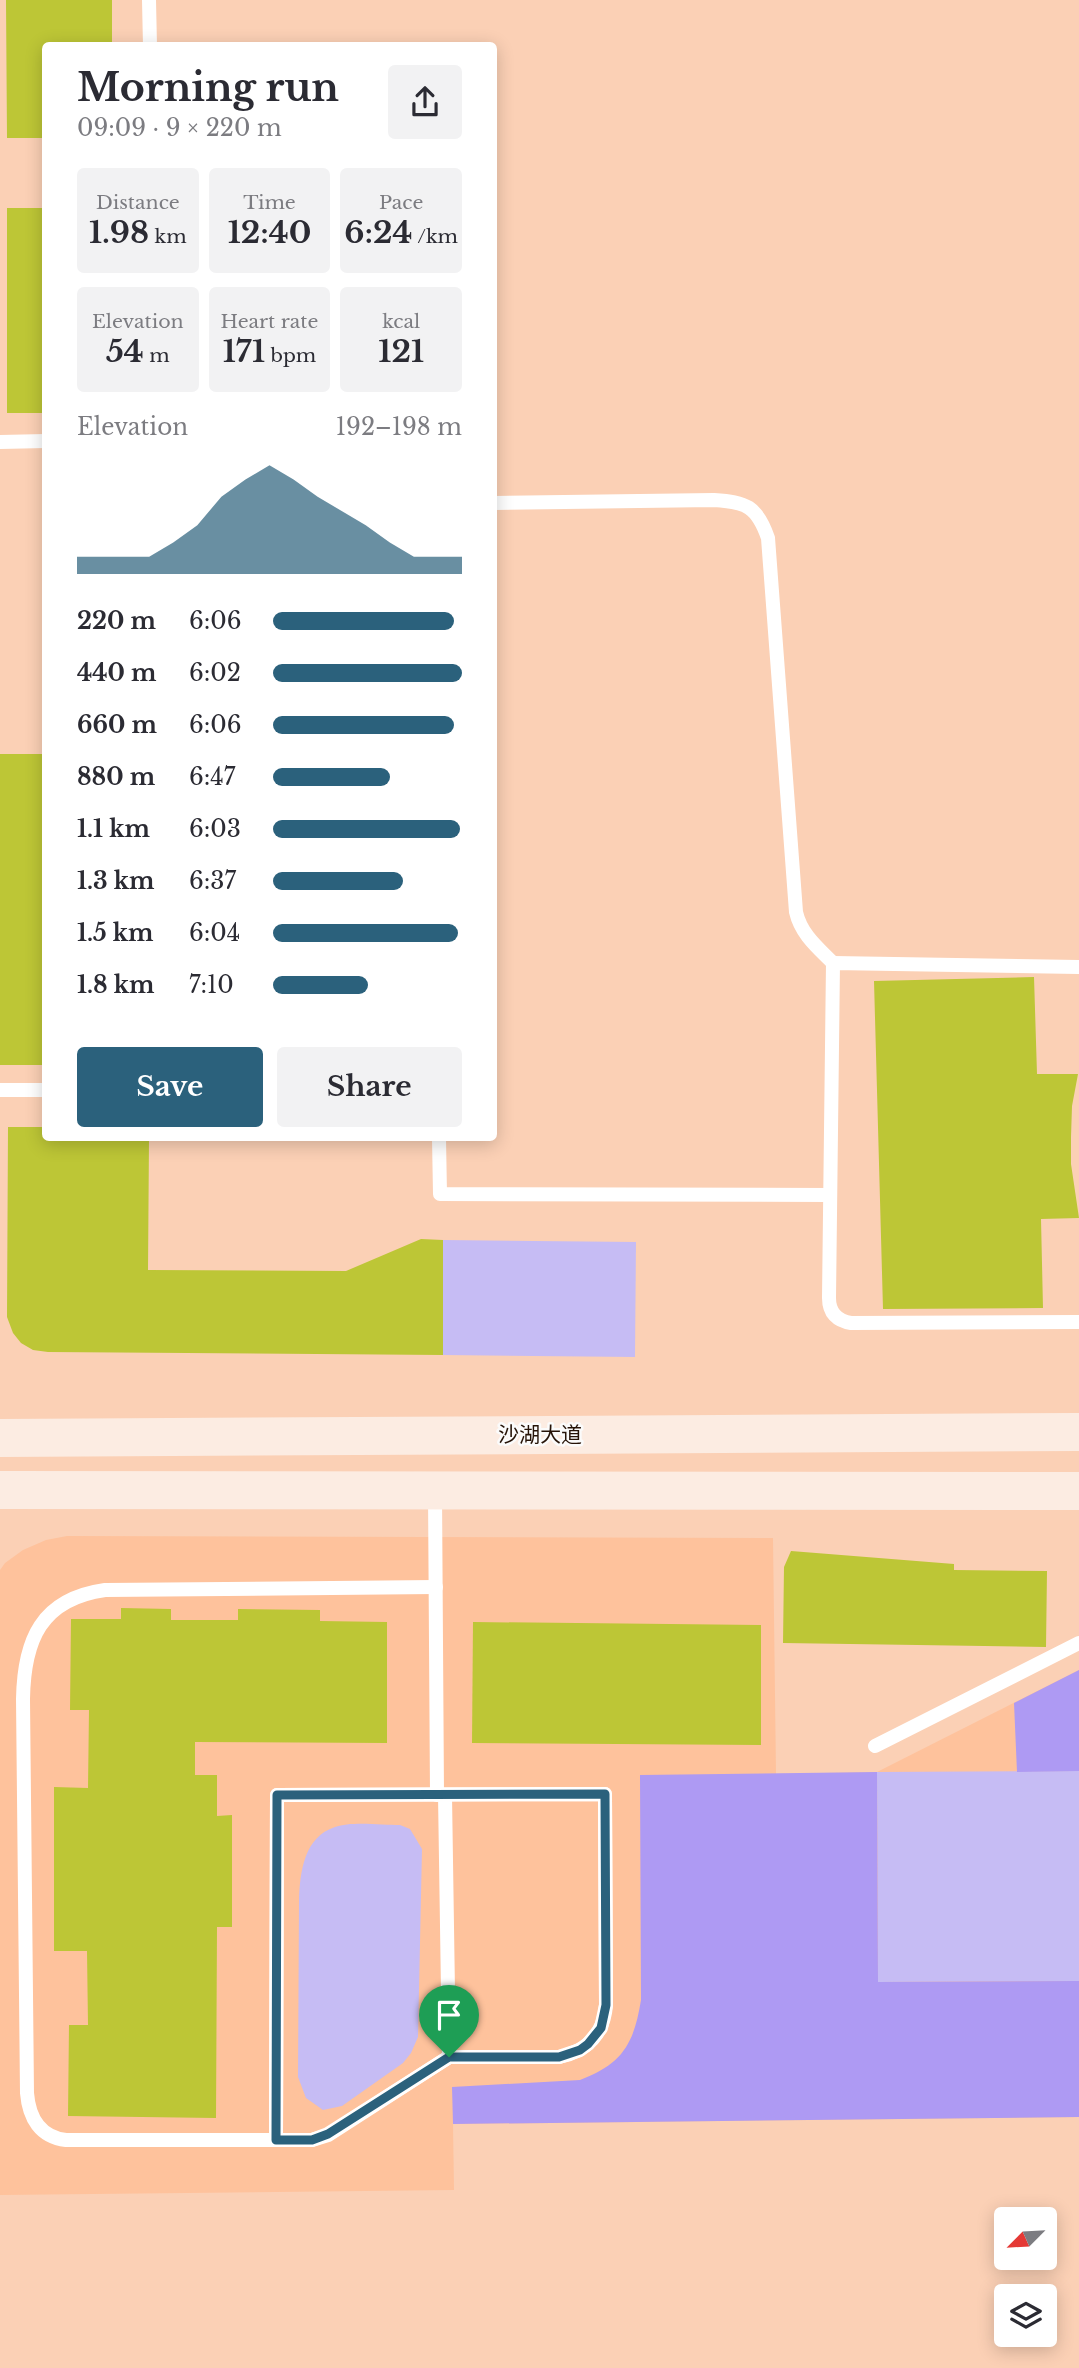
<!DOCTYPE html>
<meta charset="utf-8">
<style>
body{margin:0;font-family:"Libre Baskerville","Noto Sans SC",serif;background:#f2f2f3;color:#2b2b33;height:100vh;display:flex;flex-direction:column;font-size:26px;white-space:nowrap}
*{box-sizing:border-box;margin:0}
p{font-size:23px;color:#7c7c81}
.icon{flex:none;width:38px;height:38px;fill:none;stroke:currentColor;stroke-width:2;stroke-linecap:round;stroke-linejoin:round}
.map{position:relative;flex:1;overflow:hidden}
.panel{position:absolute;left:42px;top:42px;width:455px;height:1099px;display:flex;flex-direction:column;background:#fff;border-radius:7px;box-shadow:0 4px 18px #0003}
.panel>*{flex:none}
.needle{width:46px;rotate:246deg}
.tools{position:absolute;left:994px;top:2207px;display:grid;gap:14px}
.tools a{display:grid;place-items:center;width:63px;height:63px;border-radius:7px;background:#fff;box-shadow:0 4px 18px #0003;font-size:35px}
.pin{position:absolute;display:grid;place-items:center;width:60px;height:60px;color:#fff;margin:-72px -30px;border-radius:50% 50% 50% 0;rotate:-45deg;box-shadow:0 0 7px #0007}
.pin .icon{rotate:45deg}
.round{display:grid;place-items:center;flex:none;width:74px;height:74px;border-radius:7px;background:#f2f2f3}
.head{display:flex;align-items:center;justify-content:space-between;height:119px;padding:0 35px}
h1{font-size:38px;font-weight:700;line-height:52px}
.figures{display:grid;grid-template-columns:repeat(3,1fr);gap:10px;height:119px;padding:7px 35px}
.figures div{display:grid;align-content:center;border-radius:7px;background:#f2f2f3;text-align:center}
.figures b{font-size:30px;font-weight:700}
.figures small{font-size:19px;font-weight:400}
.figures p{font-size:19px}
.chart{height:196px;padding:14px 35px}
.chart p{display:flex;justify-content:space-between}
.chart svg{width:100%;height:126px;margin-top:7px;fill:#2b617c;opacity:.7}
.cta{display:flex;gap:14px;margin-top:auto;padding:14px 35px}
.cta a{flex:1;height:80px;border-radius:7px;background:#2b617c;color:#fff;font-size:28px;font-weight:700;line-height:80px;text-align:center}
.cta a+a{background:#f2f2f3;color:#2b2b33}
ul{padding:0 35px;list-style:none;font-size:23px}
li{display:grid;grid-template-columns:112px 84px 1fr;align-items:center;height:52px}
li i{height:18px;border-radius:9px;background:#2b617c}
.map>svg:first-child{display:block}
.built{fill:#fec29c}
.green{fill:#c6bcf4}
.forest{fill:#ae9af3}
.building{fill:#bdc636}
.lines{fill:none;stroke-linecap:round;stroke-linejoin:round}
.lane{stroke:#fff;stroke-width:14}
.secondary{stroke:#fcece2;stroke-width:38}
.route-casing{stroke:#fff;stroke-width:14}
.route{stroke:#2b617c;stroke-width:9}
.labels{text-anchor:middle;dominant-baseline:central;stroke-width:5;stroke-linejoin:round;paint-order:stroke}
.street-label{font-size:21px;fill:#261307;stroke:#fbfbfb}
</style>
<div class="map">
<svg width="1079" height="2368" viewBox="0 0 1079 2368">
<rect width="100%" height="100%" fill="#fbd0b5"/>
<polygon class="built" points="67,1536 773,1538 776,1774 877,1772 1079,1670 1079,2117 453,2124 454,2190 0,2195 0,1570 5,1563 23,1550 46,1540"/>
<g class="green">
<polygon points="443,1240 636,1242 635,1357 443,1355"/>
<polygon points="1079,1771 1079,1981 878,1982 877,1772"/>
<path d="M400,1825l10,4 12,20 -4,188 -7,16 -8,10 -61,43 -19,4 -7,-5 -10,-7 -8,-21 1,-177c1,-28 5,-63 36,-73 16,-6 47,-2 65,-2z"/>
</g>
<g class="forest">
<polygon points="1079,1670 1079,1771 1017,1772 1014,1703"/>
<path d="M877,1772l1,210 201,-1v136l-626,7 -1,-37 128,-7c43,-16 54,-37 61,-80l-1,-225z"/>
</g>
<g class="building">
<polygon points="6,0 112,0 112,46 46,46 46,138 7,138"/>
<rect x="7" y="208" width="39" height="205"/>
<rect x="0" y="754" width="46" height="311"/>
<polygon points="1034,977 1037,1074 1078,1074 1072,1106 1071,1137 1071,1164 1079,1218 1041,1219 1043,1308 883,1309 874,981"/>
<polygon points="8,1127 46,1127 46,1138 149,1138 148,1270 346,1271 421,1239 443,1240 443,1355 48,1352 33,1350 21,1343 13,1333 7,1317"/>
<polygon points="791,1551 954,1564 954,1570 1047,1571 1046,1647 783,1643 784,1567"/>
<polygon points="121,1608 171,1609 171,1620 238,1620 238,1609 320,1610 320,1621 387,1622 387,1743 195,1742 195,1775 217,1775 217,1816 232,1815 232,1927 217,1927 216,2118 68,2116 69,2025 88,2025 87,1951 54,1951 54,1787 88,1788 89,1710 70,1710 71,1619 121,1619"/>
<polygon points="473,1622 761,1625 761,1745 472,1743"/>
</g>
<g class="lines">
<g class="lane">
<polyline points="149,0 150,46"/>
<polyline points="0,442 46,441"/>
<path d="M494,503l220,-3c32,2 43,6 54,38l28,374c5,22 21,35 37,51"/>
<path d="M1079,967l-246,-4 -4,335c0,15 8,23 22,25l228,-1"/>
<polyline points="0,1090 46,1090"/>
<polyline points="439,1138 440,1194 830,1195"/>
<polyline points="435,1492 437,1795"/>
<path d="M436,1587l-331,3c-64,9 -81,50 -82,109l4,394c2,25 13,44 39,47h246l16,-5 121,-78 -4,-262"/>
<polyline points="875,1746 1079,1643"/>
<path d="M276,2140l1,-345 328,-1 1,211c-2,28 -18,46 -47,52h-110"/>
</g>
<g class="secondary">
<polyline points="0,1438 1079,1432"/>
<polyline points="0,1490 1079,1491"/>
</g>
</g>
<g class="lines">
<g class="route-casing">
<polygon id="route" points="605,1794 606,2005 601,2028 588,2044 580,2050 559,2057 449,2057 328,2134 312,2140 276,2140 277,1795"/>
</g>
<use href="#route" class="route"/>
</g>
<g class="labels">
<g class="street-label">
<text x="540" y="1435">沙湖大道</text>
</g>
</g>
</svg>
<div class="tools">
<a><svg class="needle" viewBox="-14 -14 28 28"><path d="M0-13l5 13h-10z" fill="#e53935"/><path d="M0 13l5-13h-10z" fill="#7c7c81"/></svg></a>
<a><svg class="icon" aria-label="layers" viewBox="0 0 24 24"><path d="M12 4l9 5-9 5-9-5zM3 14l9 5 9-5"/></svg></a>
</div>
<div class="pin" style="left:449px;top:2057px;background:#1e9e55"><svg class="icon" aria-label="arrive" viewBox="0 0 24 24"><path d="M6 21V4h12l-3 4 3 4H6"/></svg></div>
<section class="panel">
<div class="head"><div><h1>Morning run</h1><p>09:09 · 9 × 220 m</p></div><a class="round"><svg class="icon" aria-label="share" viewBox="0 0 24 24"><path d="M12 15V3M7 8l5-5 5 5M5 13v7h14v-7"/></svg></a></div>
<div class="figures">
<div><p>Distance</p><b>1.98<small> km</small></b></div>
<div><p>Time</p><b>12:40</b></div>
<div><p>Pace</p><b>6:24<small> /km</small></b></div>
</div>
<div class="figures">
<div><p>Elevation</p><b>54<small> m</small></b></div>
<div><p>Heart rate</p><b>171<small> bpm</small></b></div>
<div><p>kcal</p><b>121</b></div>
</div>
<div class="chart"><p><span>Elevation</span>192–198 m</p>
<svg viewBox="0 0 160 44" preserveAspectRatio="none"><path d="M0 44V38L10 38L20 38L30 38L40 33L50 27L60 17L70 11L80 6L90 11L100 17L110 22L120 27L130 33L140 38L150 38L160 38V44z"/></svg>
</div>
<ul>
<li><b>220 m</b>6:06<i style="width:96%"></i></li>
<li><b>440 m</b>6:02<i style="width:100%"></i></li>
<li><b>660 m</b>6:06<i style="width:96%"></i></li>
<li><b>880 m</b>6:47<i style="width:62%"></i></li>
<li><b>1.1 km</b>6:03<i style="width:99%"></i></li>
<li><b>1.3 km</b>6:37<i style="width:69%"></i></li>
<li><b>1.5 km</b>6:04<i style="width:98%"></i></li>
<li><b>1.8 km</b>7:10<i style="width:50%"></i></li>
</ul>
<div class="cta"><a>Save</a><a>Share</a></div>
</section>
</div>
